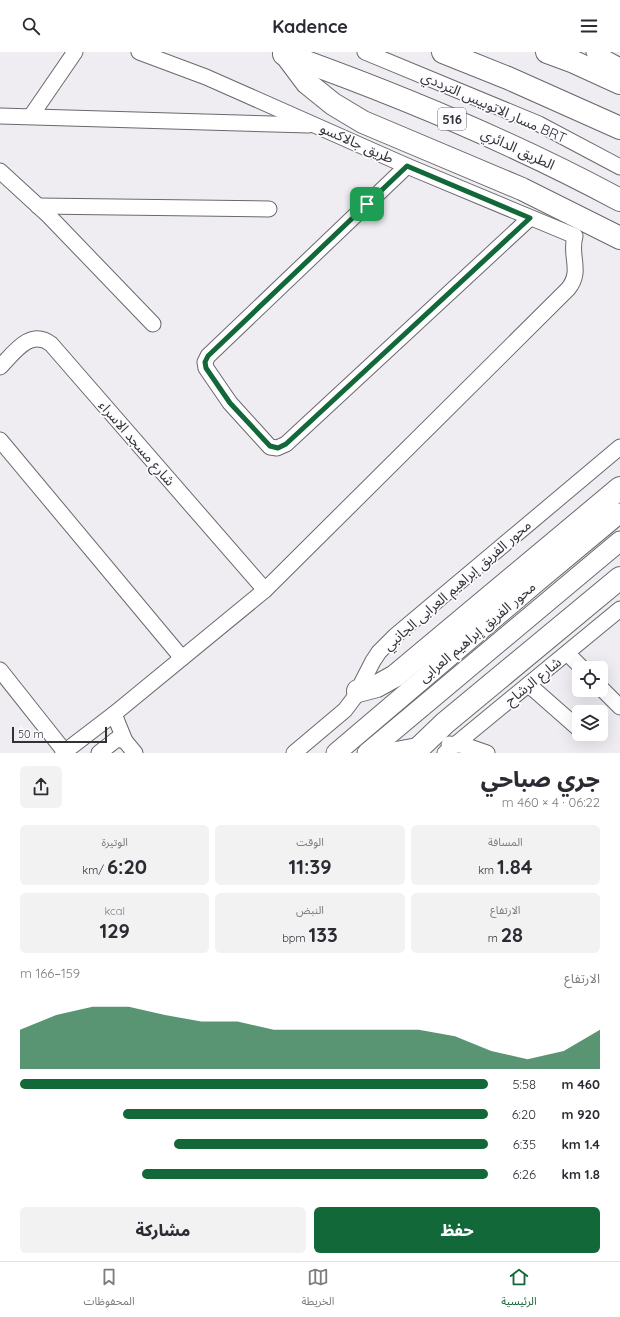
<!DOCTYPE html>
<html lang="ar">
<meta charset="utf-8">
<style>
body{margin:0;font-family:Quicksand,"Noto Sans Arabic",sans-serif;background:#f2f2f3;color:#2b2b33;direction:rtl;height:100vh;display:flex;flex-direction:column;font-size:15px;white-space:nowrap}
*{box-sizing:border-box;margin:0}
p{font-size:13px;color:#7c7c81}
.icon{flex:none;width:22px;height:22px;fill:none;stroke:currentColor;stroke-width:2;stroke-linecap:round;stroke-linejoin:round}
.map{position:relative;height:701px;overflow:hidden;direction:ltr}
.sheet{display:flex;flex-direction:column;background:#fff;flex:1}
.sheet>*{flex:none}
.controls{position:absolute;left:572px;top:609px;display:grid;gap:8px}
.controls a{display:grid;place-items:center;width:36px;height:36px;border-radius:6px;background:#fff;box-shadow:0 4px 16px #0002;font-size:20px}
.scale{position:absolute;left:12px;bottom:10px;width:95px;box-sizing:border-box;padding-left:4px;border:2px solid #323133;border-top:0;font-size:11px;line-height:14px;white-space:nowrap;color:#323133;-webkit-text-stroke:3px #fcfbff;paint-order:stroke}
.pin{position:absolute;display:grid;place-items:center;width:34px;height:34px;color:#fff;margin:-17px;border-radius:8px;box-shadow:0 2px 6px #0006}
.round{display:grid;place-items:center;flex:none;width:42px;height:42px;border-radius:6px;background:#f2f2f3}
.summary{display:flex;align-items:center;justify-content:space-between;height:68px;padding:0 20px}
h1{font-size:22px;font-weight:800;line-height:30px}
.metrics{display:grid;grid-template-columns:repeat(3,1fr);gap:6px;height:68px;padding:4px 20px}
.metrics div{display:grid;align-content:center;border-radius:6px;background:#f2f2f3;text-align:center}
.metrics b{font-size:20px;font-weight:800}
.metrics small{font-size:11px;font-weight:400}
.metrics p{font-size:11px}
.chart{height:112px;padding:8px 20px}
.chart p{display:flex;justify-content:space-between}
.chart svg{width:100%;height:72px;margin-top:4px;fill:#136839;opacity:.7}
.button{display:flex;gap:8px;margin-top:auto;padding:8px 20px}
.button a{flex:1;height:46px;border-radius:6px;background:#136839;color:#fff;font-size:16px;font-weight:800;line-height:46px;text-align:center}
.button a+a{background:#f2f2f3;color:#2b2b33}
ul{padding:0 20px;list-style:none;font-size:13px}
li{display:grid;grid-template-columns:64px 48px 1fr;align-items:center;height:30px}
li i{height:10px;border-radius:5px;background:#136839}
header{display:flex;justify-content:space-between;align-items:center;height:52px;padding:0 20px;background:#fff;font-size:18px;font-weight:800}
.menu{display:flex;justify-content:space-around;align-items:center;height:56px;border-top:1px solid #e1e1e2;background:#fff;font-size:11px;color:#7c7c81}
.menu a{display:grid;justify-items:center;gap:2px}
.menu .on{color:#136839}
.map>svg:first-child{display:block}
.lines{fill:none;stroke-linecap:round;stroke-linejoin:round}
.minor-casing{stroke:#6a686d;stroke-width:17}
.major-casing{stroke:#6a686d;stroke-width:21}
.highway-casing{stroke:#6a686d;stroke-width:24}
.minor{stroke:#fff;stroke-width:15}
.major{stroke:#fff;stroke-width:19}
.highway{stroke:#fff;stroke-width:22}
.route-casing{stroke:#fff;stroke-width:8}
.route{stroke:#136839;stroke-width:5}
.labels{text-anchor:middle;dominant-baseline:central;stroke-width:3.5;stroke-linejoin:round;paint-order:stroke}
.shield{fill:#fcfbff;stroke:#6f6e70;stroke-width:1}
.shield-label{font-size:13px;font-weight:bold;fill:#323133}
.street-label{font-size:14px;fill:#323133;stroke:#fcfbff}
</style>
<header><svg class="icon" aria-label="menu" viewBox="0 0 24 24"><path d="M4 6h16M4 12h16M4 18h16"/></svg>Kadence<svg class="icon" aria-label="search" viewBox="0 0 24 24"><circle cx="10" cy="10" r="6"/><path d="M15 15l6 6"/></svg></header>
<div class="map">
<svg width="620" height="701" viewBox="0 0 620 701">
<rect width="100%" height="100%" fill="#efedf2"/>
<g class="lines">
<g class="minor-casing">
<g id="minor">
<polyline points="365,0 539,72 620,115"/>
<polyline points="594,0 620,14"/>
<polyline points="0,64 309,73"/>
<polyline points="31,64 75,0"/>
<polyline points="407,114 208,304 205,310 206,316 230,351 270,395 277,396 286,392 530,166"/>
<polyline points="0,119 49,164 153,272"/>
<polyline points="38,154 269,157"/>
<path d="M0,315c14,-14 30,-39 51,-23l214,246"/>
<polyline points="0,388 182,606"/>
<polyline points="567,601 582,616"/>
<polyline points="0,618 65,700"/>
<polyline points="529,633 579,677"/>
<polyline points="601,636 620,655"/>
<polyline points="114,662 125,689"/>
<polyline points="449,692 467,694 487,701"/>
<path d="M63,701l51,-39 151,-124 303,-301c15,-18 1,-33 7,-53l-168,-70 -201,-89 -67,-25"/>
<polyline points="99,701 117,687 125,689 135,701"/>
<polyline points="294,701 345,658 354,646 373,609 379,600 395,584 620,395"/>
<polyline points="445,701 620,557"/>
</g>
</g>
<g class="major-casing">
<g id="major">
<polyline points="336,701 537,530 620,461"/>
<polyline points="367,701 620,489"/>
<polyline points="388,701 420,695"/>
</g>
</g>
<g class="highway-casing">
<g id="highway">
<polyline points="443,0 508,26 620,76"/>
<polyline points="547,0 574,10 620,31"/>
<path d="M284,2c115,41 228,88 336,146"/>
<polyline points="286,3 307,31 333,52 363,70 522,137 620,186"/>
<polyline points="358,639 377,634 395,624 620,436"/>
<polyline points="420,695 445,671 620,526"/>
</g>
</g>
<use href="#minor" class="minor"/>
<use href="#major" class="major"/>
<use href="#highway" class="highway"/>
</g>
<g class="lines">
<g class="route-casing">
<polygon id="route" points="407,114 530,166 286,392 278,396 270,394 230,351 206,316 205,310 208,304"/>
</g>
<use href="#route" class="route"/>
</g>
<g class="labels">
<rect class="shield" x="438" y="56" width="28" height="22" rx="3"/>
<g class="shield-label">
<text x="452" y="67">516</text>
</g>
<g class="street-label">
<text transform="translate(494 55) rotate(24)">مسار الاتوبيس الترددي BRT</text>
<text transform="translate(357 91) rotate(24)">طريق جالاكسو</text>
<text transform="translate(518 97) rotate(25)">الطريق الدائري</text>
<text transform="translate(137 391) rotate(49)">شارع مسجد الاسراء</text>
<text transform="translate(457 533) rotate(-41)">محور الفريق إبراهيم العرابى الجانبي</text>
<text transform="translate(477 580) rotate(-40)">محور الفريق إبراهيم العرابى</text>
<text transform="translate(533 629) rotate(-39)">شارع الرشاح</text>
</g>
</g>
</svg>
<div class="controls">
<a><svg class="icon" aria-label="locate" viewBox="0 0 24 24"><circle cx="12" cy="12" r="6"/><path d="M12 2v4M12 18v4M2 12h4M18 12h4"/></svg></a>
<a><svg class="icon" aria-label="layers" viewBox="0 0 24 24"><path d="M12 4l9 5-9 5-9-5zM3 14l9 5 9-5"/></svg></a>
</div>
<div class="scale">50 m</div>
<div class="pin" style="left:367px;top:152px;background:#1e9e55"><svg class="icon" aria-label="arrive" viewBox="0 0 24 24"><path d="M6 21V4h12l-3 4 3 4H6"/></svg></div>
</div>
<section class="sheet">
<div class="summary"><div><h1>جري صباحي</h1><p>06:22 · 4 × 460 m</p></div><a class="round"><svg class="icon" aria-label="share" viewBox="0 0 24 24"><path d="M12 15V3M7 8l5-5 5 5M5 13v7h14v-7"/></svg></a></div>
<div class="metrics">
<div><p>المسافة</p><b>1.84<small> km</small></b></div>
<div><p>الوقت</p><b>11:39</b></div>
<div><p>الوتيرة</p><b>6:20<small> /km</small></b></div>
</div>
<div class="metrics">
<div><p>الارتفاع</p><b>28<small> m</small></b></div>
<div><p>النبض</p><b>133<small> bpm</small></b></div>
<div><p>kcal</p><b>129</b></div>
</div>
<div class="chart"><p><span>الارتفاع</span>159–166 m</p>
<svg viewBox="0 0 160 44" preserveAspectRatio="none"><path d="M0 44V20L10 11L20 6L30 6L40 11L50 15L60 15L70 20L80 20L90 20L100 20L110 20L120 24L130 33L140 38L150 33L160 20V44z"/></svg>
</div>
<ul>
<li><b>460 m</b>5:58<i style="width:100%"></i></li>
<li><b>920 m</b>6:20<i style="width:78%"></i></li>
<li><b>1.4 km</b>6:35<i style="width:67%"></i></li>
<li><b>1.8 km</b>6:26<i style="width:74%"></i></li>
</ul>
<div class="button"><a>حفظ</a><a>مشاركة</a></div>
</section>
<nav class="menu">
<a class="on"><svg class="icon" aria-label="home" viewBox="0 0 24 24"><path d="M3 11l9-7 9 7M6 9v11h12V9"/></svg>الرئيسية</a>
<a><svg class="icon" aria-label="map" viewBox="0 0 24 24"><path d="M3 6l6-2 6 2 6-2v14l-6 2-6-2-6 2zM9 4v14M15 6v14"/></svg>الخريطة</a>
<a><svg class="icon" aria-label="saved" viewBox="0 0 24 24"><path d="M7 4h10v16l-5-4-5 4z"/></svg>المحفوظات</a>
</nav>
